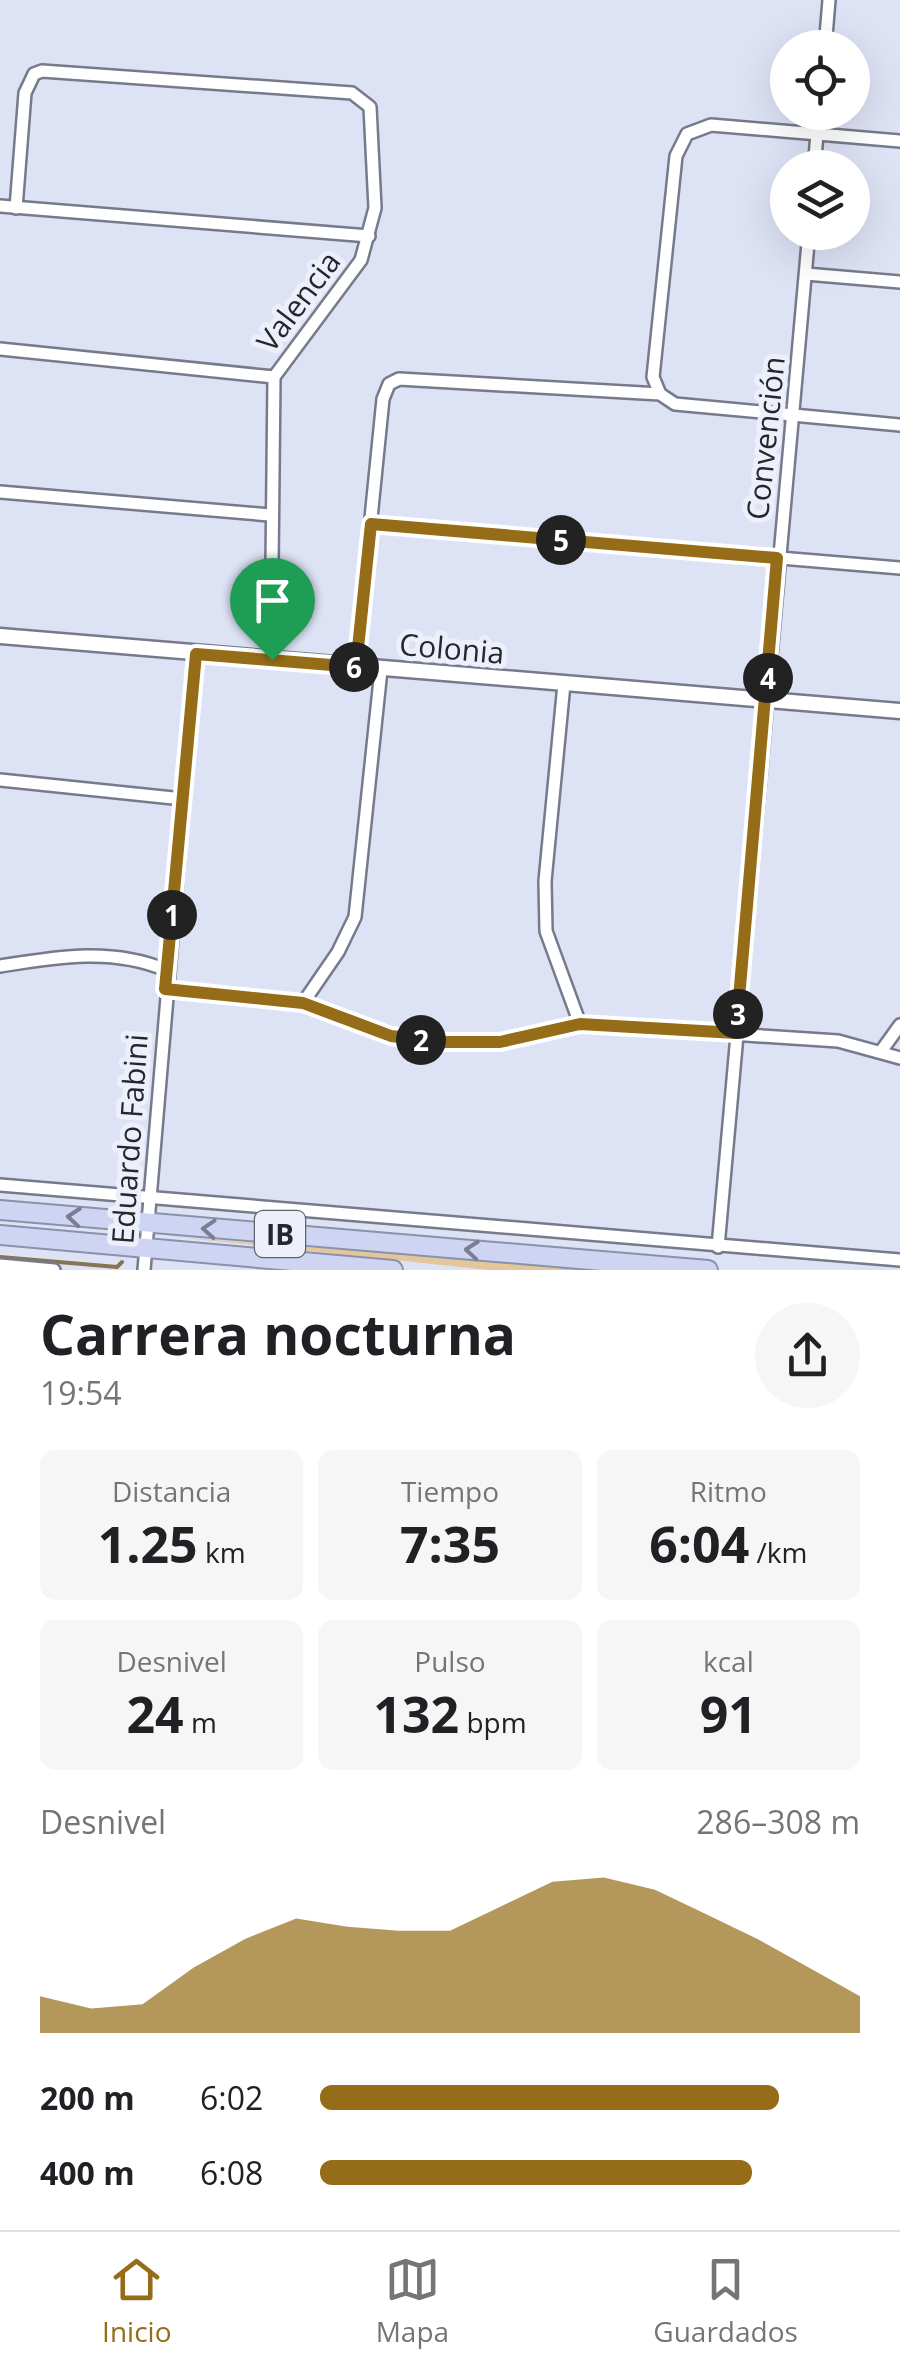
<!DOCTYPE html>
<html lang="es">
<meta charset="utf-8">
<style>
body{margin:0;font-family:"Open Sans",sans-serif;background:#f6f6f6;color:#202124;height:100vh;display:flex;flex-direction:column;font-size:38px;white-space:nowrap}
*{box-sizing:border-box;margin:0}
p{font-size:32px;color:#757577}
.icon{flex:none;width:55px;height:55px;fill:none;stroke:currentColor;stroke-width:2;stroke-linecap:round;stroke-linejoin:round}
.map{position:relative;height:1270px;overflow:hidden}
.details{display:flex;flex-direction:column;background:#fff;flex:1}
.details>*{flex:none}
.fabs{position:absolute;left:770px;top:30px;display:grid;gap:20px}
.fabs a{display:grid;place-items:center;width:100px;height:100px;border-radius:50%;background:#fff;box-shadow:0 10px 40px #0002;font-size:50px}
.pin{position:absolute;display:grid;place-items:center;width:85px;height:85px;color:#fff;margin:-102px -42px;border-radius:50% 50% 50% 0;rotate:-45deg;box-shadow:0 0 10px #0007}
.pin .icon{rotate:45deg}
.km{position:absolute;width:50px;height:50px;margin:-25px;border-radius:50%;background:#222;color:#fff;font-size:28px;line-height:50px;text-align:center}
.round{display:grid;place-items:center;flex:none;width:105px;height:105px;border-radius:52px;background:#f6f6f6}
.head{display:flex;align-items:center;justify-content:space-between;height:170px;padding:0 40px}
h1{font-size:55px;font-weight:700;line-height:75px}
.stats{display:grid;grid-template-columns:repeat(3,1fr);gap:15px;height:170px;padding:10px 40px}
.stats div{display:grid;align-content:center;border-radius:15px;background:#f6f6f6;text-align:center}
.stats b{font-size:50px;font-weight:700}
.stats small{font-size:28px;font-weight:400}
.stats p{font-size:28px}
.chart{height:280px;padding:20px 40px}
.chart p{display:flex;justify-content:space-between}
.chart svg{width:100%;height:180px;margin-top:10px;fill:#956c17;opacity:.7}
ul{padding:0 40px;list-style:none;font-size:32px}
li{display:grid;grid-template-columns:160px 120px 1fr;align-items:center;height:75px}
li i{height:25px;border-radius:12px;background:#956c17}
.menu{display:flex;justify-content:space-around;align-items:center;height:140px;border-top:2px solid #e0e0e0;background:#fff;font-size:28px;color:#757577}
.menu a{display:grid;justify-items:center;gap:5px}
.menu .active{color:#956c17}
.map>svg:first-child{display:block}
.green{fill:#e3c79a}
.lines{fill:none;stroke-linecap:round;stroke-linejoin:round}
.stream{stroke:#887454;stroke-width:4}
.minor-casing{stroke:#767a8b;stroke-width:16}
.tertiary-casing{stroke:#767a8b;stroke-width:19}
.trunk-casing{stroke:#8a91ab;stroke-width:22}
.minor{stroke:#fff;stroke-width:11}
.tertiary{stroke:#fff;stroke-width:14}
.trunk{stroke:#ced4f2;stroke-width:18}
.oneway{stroke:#7a7e90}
.route-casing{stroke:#fff;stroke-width:20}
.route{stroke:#956c17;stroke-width:12}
.labels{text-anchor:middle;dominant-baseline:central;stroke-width:10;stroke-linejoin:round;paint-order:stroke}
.shield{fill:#edf0fb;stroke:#61636c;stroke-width:2.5}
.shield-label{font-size:28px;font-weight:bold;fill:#25272e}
.street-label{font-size:30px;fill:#25272e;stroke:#edf0fb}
</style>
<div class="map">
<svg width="900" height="1270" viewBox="0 0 900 1270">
<rect width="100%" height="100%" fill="#dde2f5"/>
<path class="green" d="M168,1236c155,14 309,21 464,34h-143z"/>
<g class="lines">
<polyline class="stream" points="0,1257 117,1267 122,1262"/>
<g class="minor-casing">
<g id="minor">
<polyline points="825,48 829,0"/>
<polyline points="814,168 819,112"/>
<polyline points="0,206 369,236"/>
<polyline points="16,208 25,93 34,74 42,71 352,93 370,107 375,208 361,260 274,377 271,660"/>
<polyline points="806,274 900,282"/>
<polyline points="0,349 274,377"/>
<polyline points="660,394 653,377 676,156 687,134 711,125 900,141"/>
<polyline points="0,492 270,515"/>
<polyline points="371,524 900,568"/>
<polyline points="356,667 383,399 389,384 399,379 660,394 675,404 900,425"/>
<polyline points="564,684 545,881 546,931 580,1024"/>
<polyline points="0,780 183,799"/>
<path d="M0,966c56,-9 112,-19 166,4"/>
<polyline points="165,989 303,1003 391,1036 439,1042 500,1042 580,1024 838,1041 900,1058"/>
<polyline points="303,1003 338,952 355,917 381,670"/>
<polyline points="882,1050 900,1025"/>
<polyline points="0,1185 900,1260"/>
<polyline points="718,1247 809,232"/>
<polyline points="0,1265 54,1270"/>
<polyline points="144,1270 196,654"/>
</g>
</g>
<g class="tertiary-casing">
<polyline id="tertiary" points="0,636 900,711"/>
</g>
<g class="trunk-casing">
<g id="trunk">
<polyline points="0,1210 708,1270"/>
<polyline points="0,1235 393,1270"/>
</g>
</g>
<use href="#minor" class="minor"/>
<use href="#tertiary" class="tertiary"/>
<use href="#trunk" class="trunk"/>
</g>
<defs><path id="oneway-chevron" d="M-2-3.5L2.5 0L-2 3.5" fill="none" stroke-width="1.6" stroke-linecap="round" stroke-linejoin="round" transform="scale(2.5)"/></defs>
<g class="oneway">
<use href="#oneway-chevron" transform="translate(74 1217) rotate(-175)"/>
<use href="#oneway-chevron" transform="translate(209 1229) rotate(-176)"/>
<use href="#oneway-chevron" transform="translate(472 1250) rotate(-175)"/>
</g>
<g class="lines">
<g class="route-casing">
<polygon id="route" points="371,524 777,558 736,1033 580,1024 500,1042 440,1042 391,1036 303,1003 165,989 196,654 356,667"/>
</g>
<use href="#route" class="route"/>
</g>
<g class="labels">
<rect class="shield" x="255" y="1211" width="50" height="46" rx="8"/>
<g class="shield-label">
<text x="280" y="1234">IB</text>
</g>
<g class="street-label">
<text transform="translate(298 301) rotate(-53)">Valencia</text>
<text transform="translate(765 438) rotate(-84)">Convención</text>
<text transform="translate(452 648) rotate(5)">Colonia</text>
<text transform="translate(129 1139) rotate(-86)">Eduardo Fabini</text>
</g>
</g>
</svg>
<div class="fabs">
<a><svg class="icon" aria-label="locate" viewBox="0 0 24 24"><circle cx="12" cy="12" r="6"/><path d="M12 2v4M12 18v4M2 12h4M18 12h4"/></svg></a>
<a><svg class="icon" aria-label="layers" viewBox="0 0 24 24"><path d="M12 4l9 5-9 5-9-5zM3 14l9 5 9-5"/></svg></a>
</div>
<div class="pin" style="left:272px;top:660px;background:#1e9e55"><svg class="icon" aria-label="arrive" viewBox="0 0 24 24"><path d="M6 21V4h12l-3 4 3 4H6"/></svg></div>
<b class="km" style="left:172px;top:915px">1</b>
<b class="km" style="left:421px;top:1040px">2</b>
<b class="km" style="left:738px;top:1014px">3</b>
<b class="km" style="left:768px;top:678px">4</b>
<b class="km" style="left:561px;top:540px">5</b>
<b class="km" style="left:354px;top:667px">6</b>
</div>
<section class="details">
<div class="head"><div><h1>Carrera nocturna</h1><p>19:54</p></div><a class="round"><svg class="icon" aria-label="share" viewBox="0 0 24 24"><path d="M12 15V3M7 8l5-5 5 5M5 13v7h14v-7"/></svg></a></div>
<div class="stats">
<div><p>Distancia</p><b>1.25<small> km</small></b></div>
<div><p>Tiempo</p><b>7:35</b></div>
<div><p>Ritmo</p><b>6:04<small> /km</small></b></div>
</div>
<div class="stats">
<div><p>Desnivel</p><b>24<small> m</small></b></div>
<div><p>Pulso</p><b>132<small> bpm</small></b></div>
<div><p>kcal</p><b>91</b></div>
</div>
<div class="chart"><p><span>Desnivel</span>286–308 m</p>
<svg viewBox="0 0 160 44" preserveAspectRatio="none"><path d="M0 44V35L10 38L20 37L30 28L40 21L50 16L60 18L70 19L80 19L90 13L100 7L110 6L120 9L130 15L140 21L150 28L160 35V44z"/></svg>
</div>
<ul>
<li><b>200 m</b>6:02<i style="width:85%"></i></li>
<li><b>400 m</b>6:08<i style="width:80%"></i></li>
</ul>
</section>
<nav class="menu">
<a class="active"><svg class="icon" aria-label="home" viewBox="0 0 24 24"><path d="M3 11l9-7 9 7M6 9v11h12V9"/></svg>Inicio</a>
<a><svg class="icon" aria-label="map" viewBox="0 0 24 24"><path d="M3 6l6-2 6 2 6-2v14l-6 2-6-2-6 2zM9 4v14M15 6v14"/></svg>Mapa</a>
<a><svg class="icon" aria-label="saved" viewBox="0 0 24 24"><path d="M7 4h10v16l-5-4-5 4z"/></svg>Guardados</a>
</nav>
